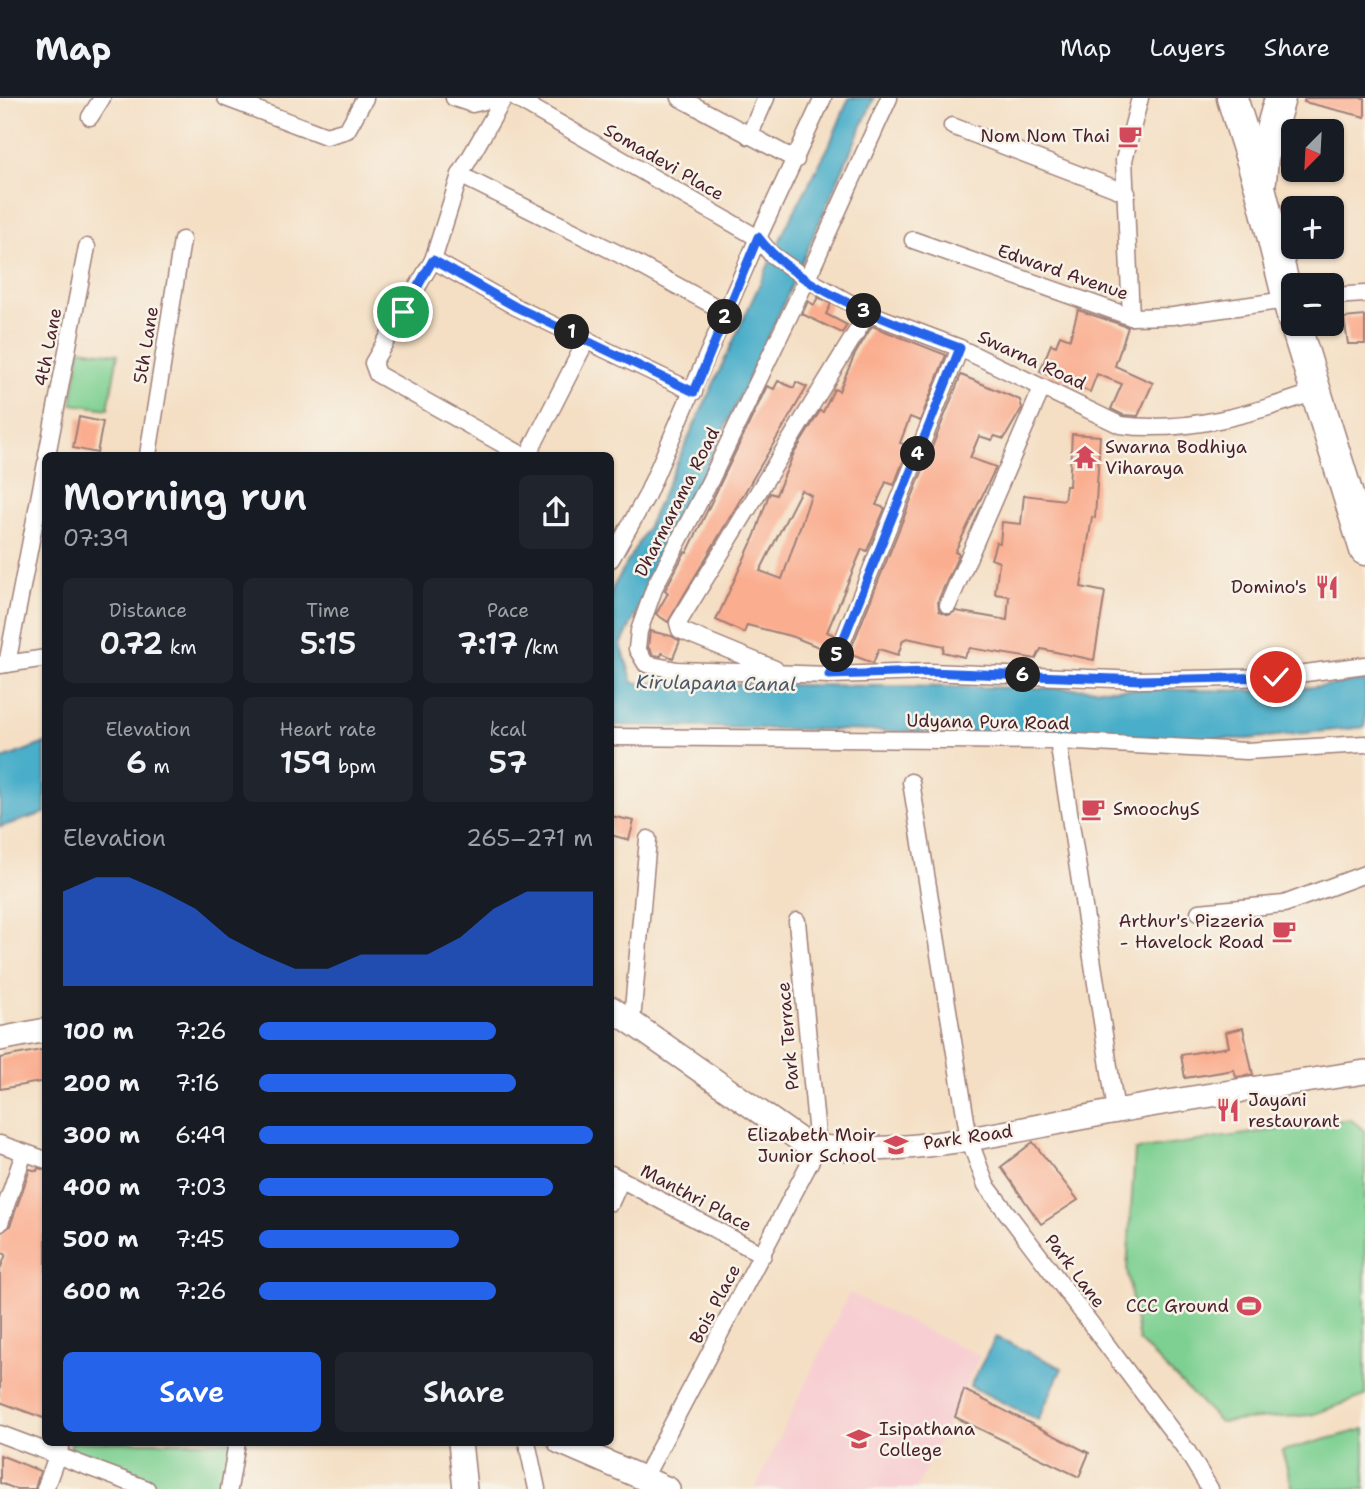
<!DOCTYPE html>
<meta charset="utf-8">
<style>
body{margin:0;font-family:"Shantell Sans",sans-serif;background:#20242c;color:#f1f3f6;height:100vh;display:flex;flex-direction:column;font-size:26px;white-space:nowrap}
*{box-sizing:border-box;margin:0}
p{font-size:23px;color:#9ea1a6}
.icon{flex:none;width:38px;height:38px;fill:none;stroke:currentColor;stroke-width:2;stroke-linecap:round;stroke-linejoin:round}
.map{position:relative;flex:1;overflow:hidden}
.panel{position:absolute;left:42px;top:354px;width:572px;height:994px;display:flex;flex-direction:column;background:#171b24;border-radius:10px;box-shadow:0 2px 5px #0004}
.panel>*{flex:none}
.needle{width:46px;rotate:204deg}
.controls{position:absolute;left:1281px;top:21px;display:grid;gap:14px}
.controls a{display:grid;place-items:center;width:63px;height:63px;border-radius:10px;background:#171b24;box-shadow:0 2px 5px #0004;font-size:35px}
.pin{position:absolute;display:grid;place-items:center;width:60px;height:60px;color:#fff;margin:-30px;border:4px solid #fff;border-radius:50%;box-shadow:0 2px 7px #0007}
.km{position:absolute;width:35px;height:35px;margin:-18px;border-radius:50%;background:#222;color:#fff;font-size:19px;line-height:35px;text-align:center}
.round{display:grid;place-items:center;flex:none;width:74px;height:74px;border-radius:10px;background:#20242c}
.summary{display:flex;align-items:center;justify-content:space-between;height:119px;padding:0 21px}
h1{font-size:38px;font-weight:600;line-height:52px}
.metrics{display:grid;grid-template-columns:repeat(3,1fr);gap:10px;height:119px;padding:7px 21px}
.metrics div{display:grid;align-content:center;border-radius:10px;background:#20242c;text-align:center}
.metrics b{font-size:30px;font-weight:600}
.metrics small{font-size:19px;font-weight:400}
.metrics p{font-size:19px}
.chart{height:196px;padding:14px 21px}
.chart p{display:flex;justify-content:space-between}
.chart svg{width:100%;height:126px;margin-top:7px;fill:#2563eb;opacity:.7}
.primary-button{display:flex;gap:14px;margin-top:auto;padding:14px 21px}
.primary-button a{flex:1;height:80px;border-radius:10px;background:#2563eb;color:#fff;font-size:28px;font-weight:600;line-height:80px;text-align:center}
.primary-button a+a{background:#20242c;color:#f1f3f6}
ul{padding:0 21px;list-style:none;font-size:23px}
li{display:grid;grid-template-columns:112px 84px 1fr;align-items:center;height:52px}
li i{height:18px;border-radius:9px;background:#2563eb}
header{display:flex;align-items:center;gap:42px;box-sizing:border-box;height:98px;padding:0 35px;background:#171b24;border-bottom:2px solid #363941}
header strong{font-size:33px}
nav{display:flex;gap:38px;margin-inline-start:auto;font-size:24px}
.map>svg:first-child{display:block}
.built{fill:#f7cfd2}
.green{fill:#7ed092;stroke:#64785e;stroke-width:2}
.water{fill:#4aaec9;stroke:#4a667a;stroke-width:2}
.building{fill:#faad8f;fill-rule:evenodd}
.lines{fill:none;stroke-linecap:round;stroke-linejoin:round}
.street-casing{stroke:#9f7f78;stroke-width:19}
.secondary-casing{stroke:#9f7f78;stroke-width:26}
.highway-casing{stroke:#9f7f78;stroke-width:33}
.street{stroke:#fff;stroke-width:16}
.secondary{stroke:#fff;stroke-width:23}
.highway{stroke:#fff;stroke-width:30}
.route-casing{stroke:#fff;stroke-width:14}
.route{stroke:#2563eb;stroke-width:9}
.labels{text-anchor:middle;dominant-baseline:central;stroke-width:5;stroke-linejoin:round;paint-order:stroke}
.poi-label{font-size:18px;fill:#4a1f2b;stroke:#f7f3e8;text-anchor:end}
.street-label{font-size:18px;fill:#4a1f2b;stroke:#f7f3e8}
.water-label{font-size:19px;font-style:italic;fill:#4a586a;stroke:#f7f3e8}
</style>
<header>
<strong>Map</strong>
<nav><a>Map</a><a>Layers</a><a>Share</a></nav>
</header>
<div class="map">
<svg width="1365" height="1391" viewBox="0 0 1365 1391">
<rect width="100%" height="100%" fill="#f7f3e8"/>
<filter id="ink" filterUnits="userSpaceOnUse"><feTurbulence type="fractalNoise" baseFrequency=".0143" numOctaves="2"/><feDisplacementMap in="SourceGraphic" scale="14" xChannelSelector="R" yChannelSelector="G"/><feConvolveMatrix kernelMatrix="1 2 1 2 8 2 1 2 1" color-interpolation-filters="sRGB"/></filter>
<filter id="wash" filterUnits="userSpaceOnUse"><feTurbulence type="fractalNoise" baseFrequency=".00686" numOctaves="4" result="noise"/><feDisplacementMap in="SourceGraphic" scale="28" xChannelSelector="R" yChannelSelector="G"/><feGaussianBlur stdDeviation="1.57" result="paint"/><feColorMatrix in="noise" values="0 0 0 0 0 0 0 0 0 0 0 0 0 0 0 0 0 1.4 0 .05"/><feComposite in="paint" operator="in"/></filter>
<g filter="url(#wash)">
<rect width="100%" height="100%" fill="#f4dfc4"/>
<polygon class="built" points="849,1195 980,1258 916,1391 755,1391"/>
<g class="green">
<polygon points="80,251 118,256 108,311 72,306"/>
<polygon points="1350,1021 1365,1033 1365,1298 1311,1317 1220,1324 1139,1243 1127,1172 1135,1052"/>
<polygon points="1365,1331 1365,1391 1293,1391 1282,1353"/>
<polygon points="72,1344 240,1344 229,1391 158,1391 67,1359"/>
</g>
<g class="water">
<polygon points="849,0 874,0 779,216 621,547 633,585 1276,593 1365,583 1365,629 1246,641 611,627 611,493 647,430 786,129 829,48"/>
<polygon points="45,645 45,715 0,729 0,662"/>
<polygon points="996,1239 1062,1270 1038,1322 970,1288"/>
</g>
<g id="blocks">
<g class="building">
<polygon points="1305,0 1365,0 1365,19 1304,4"/>
<polygon points="818,199 831,206 826,216 847,227 842,235 802,216 808,203 814,207"/>
<polygon points="1078,212 1128,229 1115,268 1153,285 1138,318 1123,317 1111,311 1122,286 1097,276 1090,294 1040,273 1051,246 1056,248 1060,237 1070,241"/>
<polygon points="1365,218 1365,246 1348,246 1344,220"/>
<path d="M872,228l74,29 -26,66 -10,-4 -10,26 9,3 -15,39 -8,-3 -10,23 9,3 -18,43 -5,-2 -35,83 7,3 -5,11 -3,4 -32,-13 -47,-12 -3,8 -28,-13 39,-85 13,-38 2,-4 6,2 17,-40 27,-44 3,1 11,-23 5,2 15,-35zM801,392l10,5 -29,84 -22,-8z"/>
<polygon points="961,277 1020,302 1022,310 1004,341 995,338 992,342 979,338 970,360 996,369 955,454 959,456 938,503 939,513 949,517 956,513 1007,522 1009,498 995,496 999,464 991,461 996,444 1000,445 1002,424 1021,426 1024,397 1064,402 1066,388 1069,388 1072,336 1100,338 1095,420 1092,419 1081,489 1105,494 1094,562 1041,551 1036,561 970,550 964,559 943,554 944,548 907,540 903,542 898,557 879,551 873,565 849,556"/>
<polygon points="778,283 794,290 796,284 807,289 668,524 656,516 668,495 665,492 685,454 687,455 767,288 774,291"/>
<polygon points="79,319 103,324 97,355 73,350"/>
<polygon points="650,533 671,538 680,543 673,560 662,555 661,558 653,557 648,549"/>
<polygon points="611,718 634,723 629,742 611,737"/>
<polygon points="1243,930 1253,977 1236,979 1234,972 1185,980 1181,957 1229,949 1226,934"/>
<polygon points="46,951 46,983 0,991 0,960"/>
<polygon points="1033,1044 1078,1102 1041,1126 1001,1069"/>
<polygon points="38,1070 46,1072 46,1321 0,1304 0,1172 6,1156 0,1155 0,1135 10,1128 30,1071 37,1073"/>
<polygon points="964,1292 1089,1355 1079,1379 955,1319"/>
<polygon points="0,1357 40,1373 35,1391 16,1391 0,1385"/>
</g>
</g>
</g>
<g filter="url(#ink)">
<use href="#blocks" fill-opacity="0" stroke="#9f7f78" stroke-width="2"/>
<g class="lines">
<g class="street-casing">
<g id="street">
<polyline points="226,0 326,38 347,32 365,0"/>
<polyline points="454,0 472,6 497,0"/>
<polyline points="504,0 460,77 433,162 373,265 377,276 522,357"/>
<polyline points="515,0 758,140 771,156 807,181 709,385 655,488 639,533 637,551 646,566 677,572 829,577 928,574 1142,582 1276,579 1365,567"/>
<polyline points="680,0 796,62"/>
<path d="M889,0l-82,181 61,34 92,35 160,77c66,9 135,-12 198,-34"/>
<polyline points="90,19 102,0"/>
<polyline points="952,28 1127,95"/>
<polyline points="749,38 766,0"/>
<polyline points="460,77 617,155 727,215"/>
<polyline points="913,142 1131,219 1173,218 1293,201"/>
<polyline points="433,162 516,209 694,294"/>
<polyline points="1332,198 1365,196"/>
<polyline points="1131,219 1124,62 1140,0"/>
<polyline points="47,357 87,149"/>
<polyline points="148,357 182,142"/>
<polyline points="528,357 587,241"/>
<polyline points="611,461 646,399 758,140 823,0"/>
<polyline points="948,507 1042,290"/>
<polyline points="7,566 46,365"/>
<polyline points="0,567 46,560"/>
<polyline points="775,571 680,532 678,525 868,215"/>
<polyline points="829,577 960,250"/>
<polyline points="611,639 1058,643 1246,653 1365,646"/>
<polyline points="1058,643 1116,1013"/>
<polyline points="911,684 969,1041 986,1087 1187,1353 1210,1391"/>
<polyline points="1199,814 1284,806 1365,776"/>
<polyline points="632,923 648,741"/>
<polyline points="0,1046 46,1062"/>
<polyline points="611,1076 763,1157"/>
<polyline points="611,1104 621,1082"/>
<polyline points="0,1125 24,1055"/>
<polyline points="0,1336 147,1391"/>
<polyline points="527,1344 537,1391"/>
<polyline points="644,1380 818,1049 797,823"/>
<polyline points="45,1391 62,1344"/>
<polyline points="229,1391 237,1344"/>
</g>
</g>
<g class="secondary-casing">
<g id="secondary">
<path d="M611,910l196,137c95,15 211,-16 305,-33 84,-16 169,-27 253,-40"/>
<polyline points="0,941 46,932"/>
<polyline points="460,1344 465,1391"/>
<polyline points="560,1344 668,1391"/>
</g>
</g>
<g class="highway-casing">
<g id="highway">
<polyline points="1232,0 1260,89 1293,222"/>
<polyline points="1261,82 1263,60 1280,0"/>
<polyline points="1295,226 1365,452"/>
</g>
</g>
<use href="#street" class="street"/>
<use href="#secondary" class="secondary"/>
<use href="#highway" class="highway"/>
</g>
</g>
<g class="lines" filter="url(#ink)">
<g class="route-casing">
<path id="route" d="M403,214l30,-52 83,47 178,85 64,-155c41,55 139,87 202,111l-131,327 99,-3 214,8 134,-3"/>
</g>
<use href="#route" class="route"/>
</g>
<defs>
<g id="cafe-bare" transform="scale(1.89)"><path d="M-5.5-4.5H6V0H3Q3 3.5 0 3.5H-2.5Q-5.5 3.5-5.5 0ZM3-3.2v2h1.7v-2ZM-6 4.5H4V6H-6Z" fill="#d1495b" stroke="#f7f3e8" stroke-width="2.5" paint-order="stroke"/></g>
<g id="temple-bare" transform="scale(1.89)"><path d="M0-6L5-2H3V0L6.5 2.5H4V6H1.5V3h-3V6H-4V2.5H-6.5L-3 0V-2H-5Z" fill="#d1495b" stroke="#f7f3e8" stroke-width="2.5" paint-order="stroke"/></g>
<g id="restaurant-bare" transform="scale(1.89)"><path d="M-5-6h1v4h1v-4h1v4h1v-4h1v5L-1.5 .5V6h-2V.5L-5-1ZM5-6V6H3V1.5H1.5Q1.5-4 5-6Z" fill="#d1495b" stroke="#f7f3e8" stroke-width="2.5" paint-order="stroke"/></g>
<g id="school-bare" transform="scale(1.89)"><path d="M0-5L7-2L0 1L-7-2ZM-4 1L0 2.5L4 1V4Q0 6-4 4Z" fill="#d1495b" stroke="#f7f3e8" stroke-width="2.5" paint-order="stroke"/></g>
<g id="stadium-bare" transform="scale(1.89)"><path d="M0-5a6.5 5 0 1 0 0 10a6.5 5 0 1 0 0-10ZM-3.5-1.8h7v3.6h-7Z" fill="#d1495b" stroke="#f7f3e8" stroke-width="2.5" paint-order="stroke"/></g>
</defs>
<g fill-rule="evenodd">
<use href="#cafe-bare" x="1130" y="38"/>
<use href="#temple-bare" x="1085" y="359"/>
<use href="#restaurant-bare" x="1327" y="489"/>
<use href="#cafe-bare" x="1093" y="711"/>
<use href="#cafe-bare" x="1284" y="833"/>
<use href="#restaurant-bare" x="1228" y="1012"/>
<use href="#school-bare" x="896" y="1047"/>
<use href="#stadium-bare" x="1249" y="1208"/>
<use href="#school-bare" x="859" y="1341"/>
</g>
<g class="labels">
<g class="poi-label">
<text x="1110" y="38">Nom Nom Thai</text>
<text x="1105" y="349" text-anchor="start">Swarna Bodhiya<tspan x="1105" dy="21">Viharaya</tspan></text>
<text x="1307" y="489">Domino's</text>
<text x="1113" y="711" text-anchor="start">SmoochyS</text>
<text x="1264" y="823">Arthur's Pizzeria<tspan x="1264" dy="21">- Havelock Road</tspan></text>
<text x="1248" y="1002" text-anchor="start">Jayani<tspan x="1248" dy="21">restaurant</tspan></text>
<text x="876" y="1037">Elizabeth Moir<tspan x="876" dy="21">Junior School</tspan></text>
<text x="1229" y="1208">CCC Ground</text>
<text x="879" y="1331" text-anchor="start">Isipathana<tspan x="879" dy="21">College</tspan></text>
</g>
<g class="street-label">
<text transform="translate(664 64) rotate(30)">Somadevi Place</text>
<text transform="translate(1063 174) rotate(19)">Edward Avenue</text>
<text transform="translate(146 247) rotate(-81)">5th Lane</text>
<text transform="translate(48 249) rotate(-79)">4th Lane</text>
<text transform="translate(1032 262) rotate(25)">Swarna Road</text>
<text transform="translate(677 404) rotate(-63)">Dharmarama Road</text>
<text transform="translate(988 624) rotate(1)">Udyana Pura Road</text>
<text transform="translate(788 938) rotate(-95)">Park Terrace</text>
<text transform="translate(968 1039) rotate(-8)">Park Road</text>
<text transform="translate(696 1100) rotate(28)">Manthri Place</text>
<text transform="translate(1075 1173) rotate(53)">Park Lane</text>
<text transform="translate(715 1206) rotate(-62)">Bois Place</text>
</g>
<g class="water-label">
<text transform="translate(716 585) rotate(1)">Kirulapana Canal</text>
</g>
</g>
</svg>
<div class="controls">
<a><svg class="needle" viewBox="-14 -14 28 28"><path d="M0-13l5 13h-10z" fill="#e53935"/><path d="M0 13l5-13h-10z" fill="#9ea1a6"/></svg></a>
<a>+</a>
<a>−</a>
</div>
<div class="pin" style="left:403px;top:214px;background:#1e9e55"><svg class="icon" aria-label="arrive" viewBox="0 0 24 24"><path d="M6 21V4h12l-3 4 3 4H6"/></svg></div>
<div class="pin" style="left:1276px;top:579px;background:#d93025"><svg class="icon" aria-label="check" viewBox="0 0 24 24"><path d="M5 12l5 5 9-10"/></svg></div>
<b class="km" style="left:572px;top:234px">1</b>
<b class="km" style="left:725px;top:219px">2</b>
<b class="km" style="left:864px;top:213px">3</b>
<b class="km" style="left:918px;top:356px">4</b>
<b class="km" style="left:837px;top:557px">5</b>
<b class="km" style="left:1023px;top:577px">6</b>
<section class="panel">
<div class="summary"><div><h1>Morning run</h1><p>07:39</p></div><a class="round"><svg class="icon" aria-label="share" viewBox="0 0 24 24"><path d="M12 15V3M7 8l5-5 5 5M5 13v7h14v-7"/></svg></a></div>
<div class="metrics">
<div><p>Distance</p><b>0.72<small> km</small></b></div>
<div><p>Time</p><b>5:15</b></div>
<div><p>Pace</p><b>7:17<small> /km</small></b></div>
</div>
<div class="metrics">
<div><p>Elevation</p><b>6<small> m</small></b></div>
<div><p>Heart rate</p><b>159<small> bpm</small></b></div>
<div><p>kcal</p><b>57</b></div>
</div>
<div class="chart"><p><span>Elevation</span>265–271 m</p>
<svg viewBox="0 0 160 44" preserveAspectRatio="none"><path d="M0 44V11L10 6L20 6L30 11L40 17L50 27L60 33L70 38L80 38L90 33L100 33L110 33L120 27L130 17L140 11L150 11L160 11V44z"/></svg>
</div>
<ul>
<li><b>100 m</b>7:26<i style="width:71%"></i></li>
<li><b>200 m</b>7:16<i style="width:77%"></i></li>
<li><b>300 m</b>6:49<i style="width:100%"></i></li>
<li><b>400 m</b>7:03<i style="width:88%"></i></li>
<li><b>500 m</b>7:45<i style="width:60%"></i></li>
<li><b>600 m</b>7:26<i style="width:71%"></i></li>
</ul>
<div class="primary-button"><a>Save</a><a>Share</a></div>
</section>
</div>
